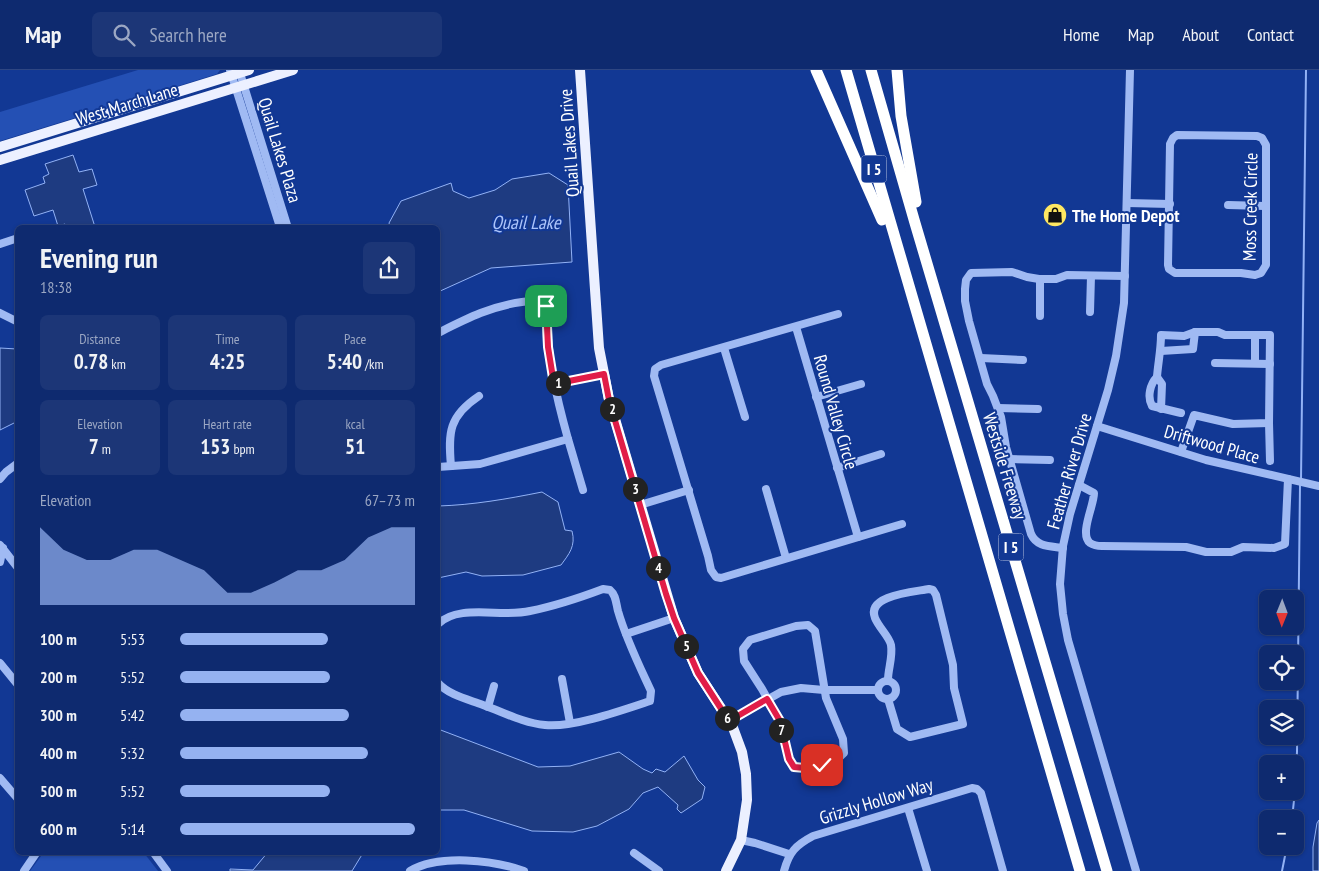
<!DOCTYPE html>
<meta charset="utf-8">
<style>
body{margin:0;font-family:"PT Sans Narrow",sans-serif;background:#1c3677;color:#f1f3f6;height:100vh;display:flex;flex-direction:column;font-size:19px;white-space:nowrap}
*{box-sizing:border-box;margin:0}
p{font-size:16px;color:#9ba7c3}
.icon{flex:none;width:28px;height:28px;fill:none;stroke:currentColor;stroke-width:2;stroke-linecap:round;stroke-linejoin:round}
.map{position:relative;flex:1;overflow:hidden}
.side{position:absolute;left:15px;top:155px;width:425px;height:630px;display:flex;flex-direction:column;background:#0e2a6f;border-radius:8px;box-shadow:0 1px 4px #0004,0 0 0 1px #2e4682}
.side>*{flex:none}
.needle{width:32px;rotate:181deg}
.tools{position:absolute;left:1259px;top:520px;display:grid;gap:10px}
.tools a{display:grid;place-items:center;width:45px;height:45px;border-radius:8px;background:#0e2a6f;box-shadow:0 1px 4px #0004,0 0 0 1px #2e4682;font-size:25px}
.pin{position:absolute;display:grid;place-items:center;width:42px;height:42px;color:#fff;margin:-21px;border-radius:10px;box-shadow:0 2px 8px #0006}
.km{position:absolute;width:25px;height:25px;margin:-12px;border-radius:50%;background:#222;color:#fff;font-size:14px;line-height:25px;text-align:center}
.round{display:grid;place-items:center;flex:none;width:52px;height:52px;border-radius:8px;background:#1c3677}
.headline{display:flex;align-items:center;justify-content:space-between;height:85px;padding:0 25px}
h1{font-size:28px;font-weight:600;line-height:38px}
.metrics{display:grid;grid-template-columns:repeat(3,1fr);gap:8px;height:85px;padding:5px 25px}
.metrics div{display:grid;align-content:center;border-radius:8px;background:#1c3677;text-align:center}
.metrics b{font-size:21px;font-weight:600}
.metrics small{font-size:14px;font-weight:400}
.metrics p{font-size:14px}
.chart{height:140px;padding:10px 25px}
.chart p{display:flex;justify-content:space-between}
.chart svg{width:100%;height:90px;margin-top:5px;fill:#95b2f1;opacity:.7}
ul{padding:0 25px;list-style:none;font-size:16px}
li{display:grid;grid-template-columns:80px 60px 1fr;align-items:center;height:38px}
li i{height:12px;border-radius:6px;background:#95b2f1}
header{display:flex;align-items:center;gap:30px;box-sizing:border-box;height:70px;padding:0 25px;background:#0e2a6f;border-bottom:1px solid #2e4682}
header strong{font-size:24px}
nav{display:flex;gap:28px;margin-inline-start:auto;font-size:18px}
.search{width:350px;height:45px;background:#1c3677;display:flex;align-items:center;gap:12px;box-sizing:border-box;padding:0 18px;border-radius:8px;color:#9ba7c3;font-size:19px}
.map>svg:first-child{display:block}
.green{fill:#2450b4}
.water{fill:#1e3b81;stroke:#92b2f6}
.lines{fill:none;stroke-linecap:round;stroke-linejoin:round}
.stream{stroke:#92b2f6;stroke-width:2}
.minor{stroke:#a0baf3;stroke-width:8}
.major{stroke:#ecf0ff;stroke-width:10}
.highway{stroke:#fff;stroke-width:11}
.route-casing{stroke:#fff;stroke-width:10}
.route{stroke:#e11d48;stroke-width:6}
.labels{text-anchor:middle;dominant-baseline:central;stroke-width:4;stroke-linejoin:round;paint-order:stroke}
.shield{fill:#123894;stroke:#b8c3df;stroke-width:1}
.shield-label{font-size:16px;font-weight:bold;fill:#fff}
.street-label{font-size:18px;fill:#fff;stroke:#123894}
.poi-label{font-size:18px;font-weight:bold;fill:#fff;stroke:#123894;text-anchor:start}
.water-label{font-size:19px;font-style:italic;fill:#acc4fa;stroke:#123894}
</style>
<header>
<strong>Map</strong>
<div class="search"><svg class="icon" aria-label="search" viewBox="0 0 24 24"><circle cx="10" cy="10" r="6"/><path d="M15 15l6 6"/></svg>Search here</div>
<nav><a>Home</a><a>Map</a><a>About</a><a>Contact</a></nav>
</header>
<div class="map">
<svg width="1319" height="801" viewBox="0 0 1319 801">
<rect width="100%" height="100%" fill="#123894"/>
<g class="green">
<polygon points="138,0 220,0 217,4 0,71 0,42"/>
<polygon points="44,782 144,783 158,801 30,801"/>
</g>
<g class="water">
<polygon points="73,85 79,102 92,99 97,115 83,119 95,157 67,157 65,154 58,156 53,140 34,146 25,120 45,113 43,107 49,104 45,94"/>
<polygon points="549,103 568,115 572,192 491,198 438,222 438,158 390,157 389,153 401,131 451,113 453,121 469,128 495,120 512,109"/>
<polygon points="0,278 17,279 18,351 0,360"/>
<path d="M542,422l16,10 7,28 7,1c4,15 -3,23 -11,34l-38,10 -41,1 -16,-4 -28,6v-72c35,-1 69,-7 104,-14z"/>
<polygon points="438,659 538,697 570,696 619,682 643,699 652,703 656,699 665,702 684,686 698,710 705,717 702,729 681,743 677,739 678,735 658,717 643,723 629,739 597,756 573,762 532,761 464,740 438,740"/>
<polygon points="1319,750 1319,801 1313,801 1313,777 1317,753"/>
<polygon points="268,782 363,782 363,783 352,801 230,801 230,799 253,800"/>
</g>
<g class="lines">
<g class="stream">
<polyline points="1301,410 1306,0"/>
<polyline points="1295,714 1297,682 1300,415"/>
<polyline points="1292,749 1295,721"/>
<polyline points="1282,801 1287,776"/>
</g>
<g class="minor">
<polyline points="230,0 280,157"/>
<polyline points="239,0 287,155"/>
<polyline points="1130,0 1124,233 1116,286 1108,320 1070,444 1063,476 1060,514 1063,544 1068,570 1136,801"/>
<polygon points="1177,65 1257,66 1262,68 1266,75 1266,195 1261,203 1255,205 1241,203 1175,203 1169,199 1168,195 1170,74 1173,68"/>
<polyline points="1127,133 1170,134"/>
<polyline points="1228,135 1265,136"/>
<polyline points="0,174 18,168"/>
<polyline points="1090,242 1091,206"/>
<polyline points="0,243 18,252"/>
<polyline points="838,244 661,295 655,299 654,306 708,486 711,500 716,507 721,508 902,454"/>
<polyline points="1040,246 1040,209"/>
<polyline points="796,257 858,467"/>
<path d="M438,263c28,-14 53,-27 84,-31 10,-1 19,-4 25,6 -1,45 9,88 21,131l-88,25 -42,3"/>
<polyline points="1255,265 1255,293"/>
<polyline points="724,278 745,347"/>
<polyline points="1161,281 1193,279 1195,262"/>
<polyline points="981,288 1023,290"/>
<polyline points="1215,293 1270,294"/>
<polyline points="1157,307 1162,314 1161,339"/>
<polyline points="554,314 604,304"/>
<polyline points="816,327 861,314"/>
<polyline points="998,338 1038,339"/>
<polyline points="1269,353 1270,391"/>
<polyline points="1097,356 1206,390 1319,416"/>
<polyline points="568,369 583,420"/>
<path d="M1181,382l13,-37 39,9 36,-1 1,-88h-45l-7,-3h-23l-11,4 -23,-1c0,15 -3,28 -4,42 -7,7 -10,20 -5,29l29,7"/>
<polyline points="1010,389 1050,390"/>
<path d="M451,396c-3,-34 -2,-50 28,-70"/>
<polyline points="837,398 881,384"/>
<polyline points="0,409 6,402 18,393"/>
<path d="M1079,415l15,8c0,13 -15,41 -4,50 3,2 8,3 12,3l84,1 20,5h25l12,-5 31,1 11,-4 3,-65"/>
<polyline points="766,419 786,488"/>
<polyline points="640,435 689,420"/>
<polyline points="0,475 18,498"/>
<path d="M1063,478c-14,-2 -26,-1 -32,-14l-25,-87 -5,-30 -8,-21 -6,-12 -18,-63 -4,-20v-12l1,-9 5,-7 41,-1 15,5 12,2h17l11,-4 58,1"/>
<polyline points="0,492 3,478"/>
<path d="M438,554c21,-21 64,-6 92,-13 25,-5 49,-13 73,-22l7,1c6,5 6,13 8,21 8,28 21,54 33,80l-1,10c-27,9 -78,27 -105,24 -22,-2 -42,-13 -62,-20 -16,-6 -34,-10 -45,-22"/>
<path d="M808,555l7,6 11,67 17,41 1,14c-11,13 -34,16 -50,14l-5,-8 -9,-38 -18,-32 -18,-28 -1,-12 7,-9 46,-14z"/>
<polyline points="626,564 674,548"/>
<polyline points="0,593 18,615"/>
<polyline points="562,609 570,653"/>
<path d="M888,610c0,-11 5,-23 3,-35 -2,-9 -12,-17 -16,-27 -9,-23 39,-26 54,-29l4,1 3,5 17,70 1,23 9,36 -53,13 -13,-8 -9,-30"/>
<circle cx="887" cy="620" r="9"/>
<polyline points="488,637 494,616"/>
<polyline points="729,651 781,622 801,618 824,620 878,620"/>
<polyline points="0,708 18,729"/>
<polyline points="908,738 927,801"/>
<polyline points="741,770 755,773 789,784"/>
<polyline points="153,782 167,801"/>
<polyline points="634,783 659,801"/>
<polyline points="24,801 37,782"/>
<path d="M410,801c29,-17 83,-11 114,0"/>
<path d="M784,801c5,-19 12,-26 29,-35l159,-48 5,1 4,4 22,78"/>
</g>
<g class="major">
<polyline points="580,0 599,278 609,329 674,548 698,603 732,655 742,682 746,704 747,730 741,770 726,801"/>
<polyline points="0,77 249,0"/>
<polyline points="0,90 293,0"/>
</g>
<g class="highway">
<polyline points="816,0 882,150"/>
<polyline points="846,0 1080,801"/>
<polyline points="871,0 915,153 1107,801"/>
<polyline points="897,0 901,46 916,132"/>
</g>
</g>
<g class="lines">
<g class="route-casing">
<polyline id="route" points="546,236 548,277 554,314 604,304 609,330 666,524 674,548 698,603 729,651 767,629 780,651 789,689 794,697 805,698 822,695"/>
</g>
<use href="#route" class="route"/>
</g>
<defs>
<g id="shop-disc" transform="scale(1.25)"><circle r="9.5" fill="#ffe862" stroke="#123894"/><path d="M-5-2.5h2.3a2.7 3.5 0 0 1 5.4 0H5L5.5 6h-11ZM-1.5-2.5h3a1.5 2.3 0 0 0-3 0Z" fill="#111"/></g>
</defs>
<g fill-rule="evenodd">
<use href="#shop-disc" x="1055" y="145"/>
</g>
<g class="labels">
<g class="shield">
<rect x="861.5" y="85.5" width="25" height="27" rx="4"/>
<rect x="998.5" y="463.5" width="25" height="27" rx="4"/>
</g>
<g class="shield-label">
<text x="874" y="99">I 5</text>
<text x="1011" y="477">I 5</text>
</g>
<g class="street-label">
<text transform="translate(127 34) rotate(-17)">West March Lane</text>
<text transform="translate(569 73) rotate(-94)">Quail Lakes Drive</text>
<text transform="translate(280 80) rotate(73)">Quail Lakes Plaza</text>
<text transform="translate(1250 137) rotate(-89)">Moss Creek Circle</text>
<text transform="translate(836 342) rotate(74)">Round Valley Circle</text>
<text transform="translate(1212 374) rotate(16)">Driftwood Place</text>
<text transform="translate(1005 396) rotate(73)">Westside Freeway</text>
<text transform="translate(1069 401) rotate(-74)">Feather River Drive</text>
<text transform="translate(876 731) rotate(-17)">Grizzly Hollow Way</text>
</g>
<g class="poi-label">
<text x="1072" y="145">The Home Depot</text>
</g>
<g class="water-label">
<text x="526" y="152">Quail Lake</text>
</g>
</g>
</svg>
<div class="tools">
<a><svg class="needle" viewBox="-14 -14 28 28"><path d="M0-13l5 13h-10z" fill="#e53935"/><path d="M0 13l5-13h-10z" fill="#9ba7c3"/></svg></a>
<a><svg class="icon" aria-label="locate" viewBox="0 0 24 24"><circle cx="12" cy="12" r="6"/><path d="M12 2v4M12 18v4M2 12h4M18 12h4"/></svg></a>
<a><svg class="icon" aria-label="layers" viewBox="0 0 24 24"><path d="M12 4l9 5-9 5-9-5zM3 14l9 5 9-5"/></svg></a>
<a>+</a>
<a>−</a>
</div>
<div class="pin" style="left:546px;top:236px;background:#1e9e55"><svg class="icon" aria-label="arrive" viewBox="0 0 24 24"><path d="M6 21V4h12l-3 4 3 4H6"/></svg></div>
<div class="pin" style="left:822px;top:695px;background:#d93025"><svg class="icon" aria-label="check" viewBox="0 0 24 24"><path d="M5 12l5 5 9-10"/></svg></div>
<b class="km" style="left:558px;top:313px">1</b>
<b class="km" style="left:612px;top:339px">2</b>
<b class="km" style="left:635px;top:419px">3</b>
<b class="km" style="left:658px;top:498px">4</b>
<b class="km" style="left:686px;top:576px">5</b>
<b class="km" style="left:727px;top:648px">6</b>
<b class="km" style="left:781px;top:660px">7</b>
<section class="side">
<div class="headline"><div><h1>Evening run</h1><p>18:38</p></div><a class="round"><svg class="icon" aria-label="share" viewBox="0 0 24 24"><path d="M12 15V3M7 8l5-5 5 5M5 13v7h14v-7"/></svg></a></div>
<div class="metrics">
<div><p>Distance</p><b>0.78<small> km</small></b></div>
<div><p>Time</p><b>4:25</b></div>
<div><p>Pace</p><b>5:40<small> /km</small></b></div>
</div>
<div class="metrics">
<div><p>Elevation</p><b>7<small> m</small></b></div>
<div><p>Heart rate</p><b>153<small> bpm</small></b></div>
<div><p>kcal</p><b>51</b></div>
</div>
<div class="chart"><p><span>Elevation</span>67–73 m</p>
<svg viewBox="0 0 160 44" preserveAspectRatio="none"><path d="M0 44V6L10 17L20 22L30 22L40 17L50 17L60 22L70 27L80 38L90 38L100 33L110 27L120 27L130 22L140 11L150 6L160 6V44z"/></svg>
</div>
<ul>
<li><b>100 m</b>5:53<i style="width:63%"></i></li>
<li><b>200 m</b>5:52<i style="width:64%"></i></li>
<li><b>300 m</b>5:42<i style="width:72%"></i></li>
<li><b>400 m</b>5:32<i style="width:80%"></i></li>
<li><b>500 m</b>5:52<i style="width:64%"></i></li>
<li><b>600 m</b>5:14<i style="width:100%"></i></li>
</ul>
</section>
</div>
